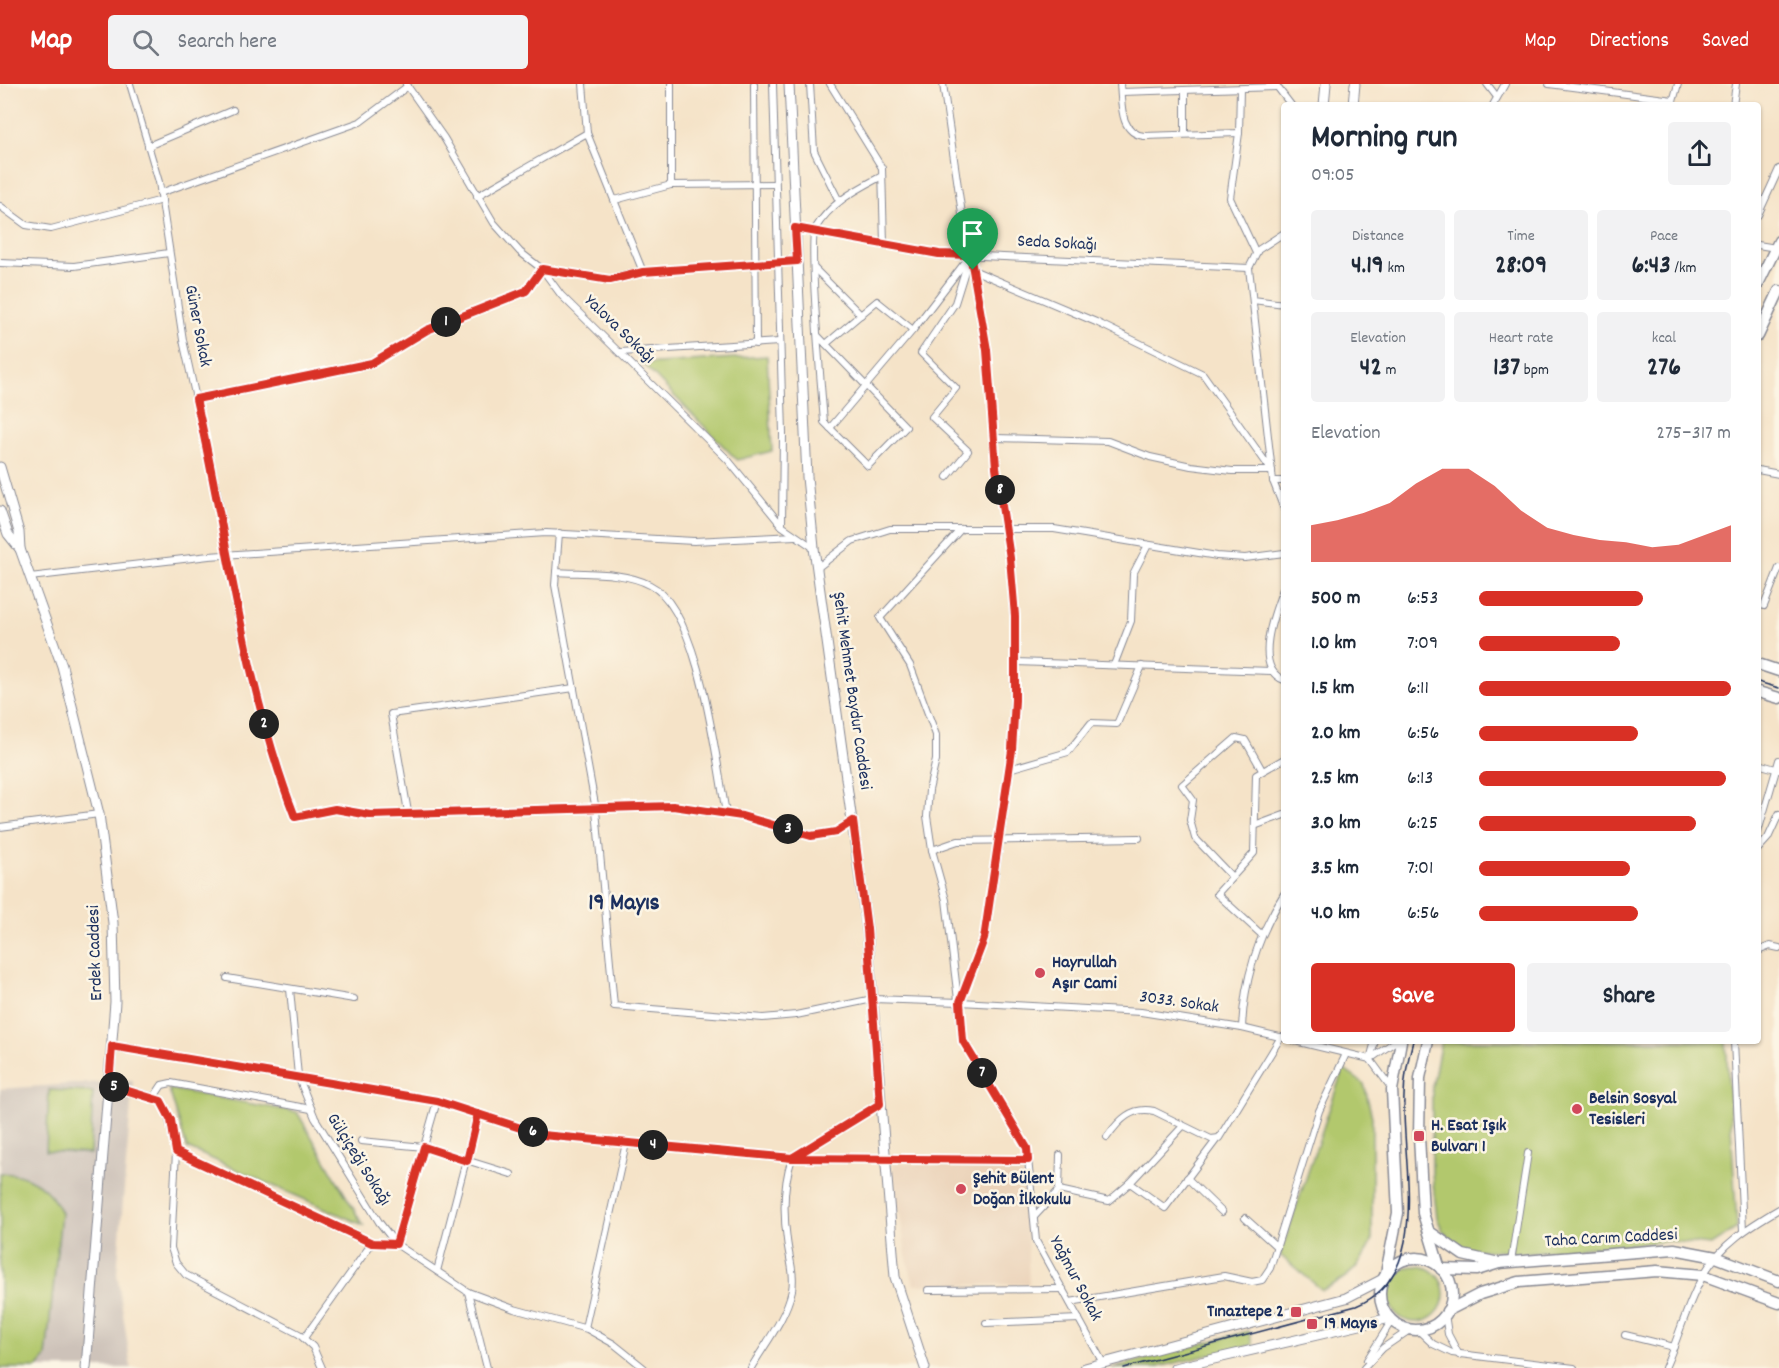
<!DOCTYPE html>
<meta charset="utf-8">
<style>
body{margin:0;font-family:Dekko,sans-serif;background:#f2f2f3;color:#1f2937;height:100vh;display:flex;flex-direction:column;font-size:22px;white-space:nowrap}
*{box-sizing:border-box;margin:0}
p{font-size:20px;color:#747a83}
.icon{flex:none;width:33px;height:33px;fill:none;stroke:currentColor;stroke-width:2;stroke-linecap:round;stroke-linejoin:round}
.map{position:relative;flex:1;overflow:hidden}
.details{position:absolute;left:1281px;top:18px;width:480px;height:942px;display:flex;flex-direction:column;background:#fff;border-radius:6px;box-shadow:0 2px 4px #0004}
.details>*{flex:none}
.pin{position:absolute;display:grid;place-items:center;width:51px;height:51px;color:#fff;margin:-62px -26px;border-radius:50% 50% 50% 0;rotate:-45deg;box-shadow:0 0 6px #0007}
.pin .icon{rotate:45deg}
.km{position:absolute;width:30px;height:30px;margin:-15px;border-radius:50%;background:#222;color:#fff;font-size:16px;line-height:30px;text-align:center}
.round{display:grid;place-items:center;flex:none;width:63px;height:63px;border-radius:6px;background:#f2f2f3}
.headline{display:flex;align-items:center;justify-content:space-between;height:102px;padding:0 30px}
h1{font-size:33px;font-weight:700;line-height:45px}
.metrics{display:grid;grid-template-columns:repeat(3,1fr);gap:9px;height:102px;padding:6px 30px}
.metrics div{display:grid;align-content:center;border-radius:6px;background:#f2f2f3;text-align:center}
.metrics b{font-size:26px;font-weight:700}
.metrics small{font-size:16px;font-weight:400}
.metrics p{font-size:16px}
.chart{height:168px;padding:12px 30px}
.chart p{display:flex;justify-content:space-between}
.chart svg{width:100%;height:108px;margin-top:6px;fill:#d93025;opacity:.7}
.primary-button{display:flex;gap:12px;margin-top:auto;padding:12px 30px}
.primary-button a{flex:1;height:69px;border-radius:6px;background:#d93025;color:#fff;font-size:24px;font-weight:700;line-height:69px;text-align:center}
.primary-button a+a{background:#f2f2f3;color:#1f2937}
ul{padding:0 30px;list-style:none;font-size:20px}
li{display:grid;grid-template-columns:96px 72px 1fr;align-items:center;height:45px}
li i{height:15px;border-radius:8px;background:#d93025}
header{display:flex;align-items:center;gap:36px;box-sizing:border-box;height:84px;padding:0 30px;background:#d93025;color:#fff}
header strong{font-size:28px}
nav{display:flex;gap:33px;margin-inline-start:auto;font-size:21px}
.search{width:420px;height:54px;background:#f2f2f3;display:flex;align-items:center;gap:15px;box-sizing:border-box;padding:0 21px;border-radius:6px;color:#747a83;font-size:22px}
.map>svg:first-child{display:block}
.built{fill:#ebd3b9}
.industrial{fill:#cdc2b9}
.green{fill:#b2c86d;stroke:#667c66;stroke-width:1.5}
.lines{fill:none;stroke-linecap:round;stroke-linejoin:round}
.street-casing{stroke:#888993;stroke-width:8}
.secondary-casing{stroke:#888993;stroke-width:11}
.primary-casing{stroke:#888993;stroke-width:13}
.street{stroke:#fff;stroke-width:6}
.secondary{stroke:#fff;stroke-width:9}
.primary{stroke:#fff;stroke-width:10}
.tram{stroke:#1b2f5e;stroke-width:1.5}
.route-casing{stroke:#fff;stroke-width:12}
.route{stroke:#d93025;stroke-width:8}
.poi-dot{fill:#d1495b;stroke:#fcf5e5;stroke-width:2}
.labels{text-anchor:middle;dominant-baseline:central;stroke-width:5;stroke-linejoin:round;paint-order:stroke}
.street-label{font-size:18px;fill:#1b2f5e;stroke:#fcf5e5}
.poi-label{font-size:18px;font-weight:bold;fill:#1b2f5e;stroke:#fcf5e5;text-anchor:start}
.district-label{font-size:24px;font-weight:bold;fill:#1b2f5e;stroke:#fcf5e5}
</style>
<header>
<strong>Map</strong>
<div class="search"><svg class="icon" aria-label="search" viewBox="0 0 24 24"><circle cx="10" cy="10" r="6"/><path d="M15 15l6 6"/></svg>Search here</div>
<nav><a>Map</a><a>Directions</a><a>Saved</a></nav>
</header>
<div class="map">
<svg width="1779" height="1284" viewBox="0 0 1779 1284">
<rect width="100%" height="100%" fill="#fcf5e5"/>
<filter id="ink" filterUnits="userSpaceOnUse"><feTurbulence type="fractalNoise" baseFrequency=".0167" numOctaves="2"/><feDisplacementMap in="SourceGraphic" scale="12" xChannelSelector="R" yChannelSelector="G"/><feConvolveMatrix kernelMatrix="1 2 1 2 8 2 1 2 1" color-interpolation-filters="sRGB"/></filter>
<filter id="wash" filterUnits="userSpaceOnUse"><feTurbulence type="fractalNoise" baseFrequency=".008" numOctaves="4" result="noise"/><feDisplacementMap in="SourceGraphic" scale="24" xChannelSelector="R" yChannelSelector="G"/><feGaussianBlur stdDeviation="1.35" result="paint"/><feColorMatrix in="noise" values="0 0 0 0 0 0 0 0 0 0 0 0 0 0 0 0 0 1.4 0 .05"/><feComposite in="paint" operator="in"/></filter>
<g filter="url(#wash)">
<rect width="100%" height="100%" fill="#f5e3c8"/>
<polygon class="built" points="892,1079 1025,1084 1029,1200 914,1201 906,1171"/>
<polygon class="industrial" points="133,996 117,1189 131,1284 0,1284 0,1005"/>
<g class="green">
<polygon points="767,272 772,367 737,376 643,280"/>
<polygon points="1441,957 1726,957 1737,1144 1711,1161 1671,1157 1520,1169 1468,1165 1457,1160 1443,1147 1437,1134 1432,1090 1432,1004"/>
<path d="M1343,985l21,15 8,33v122c-10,27 -23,39 -50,51l-42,-35z"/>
<polygon points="169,1005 297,1028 363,1141 187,1064"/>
<polygon points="49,1006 93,1008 90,1070 46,1067"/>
<path d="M0,1089c28,0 50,14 61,40l-15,144 -9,11h-37z"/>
<circle cx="1416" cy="1210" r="28"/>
<polygon points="1249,1247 1252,1261 1154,1284 1112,1284"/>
</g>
</g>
<g filter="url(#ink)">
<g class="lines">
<g class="street-casing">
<g id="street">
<polyline points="130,0 159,98 183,256 218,414 241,546 270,659 295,733 335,725 370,731 673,722 742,732 811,752 836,748 852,737"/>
<polyline points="406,0 444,54 494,139 520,168 542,185 561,211 728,376 782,442 814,464"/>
<polyline points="583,0 587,49 643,188"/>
<polyline points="671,0 671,101 775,100"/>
<polyline points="754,0 756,260"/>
<polyline points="773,0 783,349 782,441"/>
<polyline points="810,0 814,67 838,115"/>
<polyline points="830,0 882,84 884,160"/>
<polyline points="943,0 962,130 987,266 996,383 1010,474 1016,561 1012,666 995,789 984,855 960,918"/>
<path d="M1120,0c2,19 -1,49 24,52l95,-3 1,-44"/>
<polyline points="1275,0 1291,21"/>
<polyline points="1487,0 1497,13"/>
<polyline points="1549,0 1673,16"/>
<polyline points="1185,6 1185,50"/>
<polyline points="1121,8 1276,3"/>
<polyline points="1493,21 1505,0"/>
<polyline points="1672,21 1678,0"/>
<polyline points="1733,21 1736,0"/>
<polyline points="1239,49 1230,114 1256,169"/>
<polyline points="148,62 233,26"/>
<polyline points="160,109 360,38 408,2"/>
<polyline points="477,112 587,49"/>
<polyline points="615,116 671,101"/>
<polyline points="0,122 26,141 51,145 162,116"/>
<polyline points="1758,131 1779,85"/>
<polyline points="795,144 939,170 1249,184"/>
<polyline points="1284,149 1258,166 1249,184 1273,397 1284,425"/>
<polyline points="1758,161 1776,164"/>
<polyline points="0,179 74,182 169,169"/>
<polyline points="815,185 861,231"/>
<polyline points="973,186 1096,238 1203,290 1272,387"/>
<polyline points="1253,216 1284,220"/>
<path d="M818,252l88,91 -38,39 -44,-44c-2,-26 -16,-180 -9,-193 16,-27 41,-39 67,-53"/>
<polyline points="826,260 877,217 913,246"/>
<polyline points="621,268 779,258"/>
<polyline points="197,315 372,279 427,246 526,207 542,185 610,196 643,188 797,177"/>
<polyline points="830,344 913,246 966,177"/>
<polyline points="995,354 1108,357 1150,373 1191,382 1232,387 1272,387"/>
<polyline points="1758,386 1779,390"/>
<polyline points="947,393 968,367 932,333 956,304 921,269 955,219 969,174"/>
<polyline points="1273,397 1284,397"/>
<polyline points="961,445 880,534 910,581 936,651 936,676 929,706 927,732 932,766 946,816 963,957 1027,1064 1036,1157 1103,1279"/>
<polyline points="559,449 555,501 596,726 614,922 763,934 796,931 873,915 960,918 1141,928 1242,944 1284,954"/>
<polyline points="817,484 852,457 890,445 1054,445 1217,472 1245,474 1284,469"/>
<path d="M556,488c29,2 68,-1 94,13 50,24 66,176 76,228"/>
<polyline points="30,493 209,472 546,449 694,457 795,452"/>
<path d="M1284,503c-9,23 -32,81 0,93"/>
<polyline points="1764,522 1779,484"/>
<polyline points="1016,578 1271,587"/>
<polyline points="1114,581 1131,537 1133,490 1148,461"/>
<polyline points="1758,680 1779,686"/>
<polyline points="1009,685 1068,668 1091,639 1117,640 1142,582"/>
<polyline points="408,728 391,630 574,604"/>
<polyline points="1257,741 1284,731"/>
<polyline points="0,743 99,730"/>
<polyline points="1758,748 1779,676"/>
<polyline points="1758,765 1768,754 1779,730"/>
<polyline points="932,766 958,757 1139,754"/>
<polyline points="1232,793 1195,754 1190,736 1193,716 1182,701 1236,654 1245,656 1262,686"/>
<polyline points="1262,851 1217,810 1254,769 1256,691 1284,675"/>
<polyline points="1758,867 1770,862 1779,864"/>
<polyline points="227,894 354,915"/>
<polyline points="290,905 298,992 315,1034 379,1138 396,1160 468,1208 514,1225 587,1245 614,1260 644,1284"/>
<path d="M1242,944c2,-49 16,-93 42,-134"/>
<polyline points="1295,957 1370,975 1375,957"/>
<polyline points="1734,957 1743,1147"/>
<polyline points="112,962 437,1017 542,1051 792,1074 1028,1076"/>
<polyline points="109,1001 157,1014 167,1026 176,1068 171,1164 176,1179 186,1191 299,1250 313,1263 322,1284"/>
<polyline points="1392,1005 1370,975 1396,957"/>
<polyline points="154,1013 162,1001 171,999 311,1025"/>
<path d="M1107,1053c12,-17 25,-31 47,-26l57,28 8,-1 62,-101"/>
<polyline points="361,1057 424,1063 511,1090"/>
<polyline points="176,1068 372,1159 396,1160 437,1017"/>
<polyline points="1187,1094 1222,1128"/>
<polyline points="1130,1099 1183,1042"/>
<polyline points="1059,1106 1060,1071"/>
<polyline points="1034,1133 1059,1106 1109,1117 1130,1099 1165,1124 1217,1055"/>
<polyline points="1245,1134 1277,1163"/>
<polyline points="1511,1178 1528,1069"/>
<polyline points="437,1187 478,1030"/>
<polyline points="928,1206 1063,1205"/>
<polyline points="468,1208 487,1284"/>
<polyline points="1070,1218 1224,1192 1252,1198 1262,1196 1270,1184 1319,1027 1346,970"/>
<polyline points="1445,1230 1448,1250 1459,1271"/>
<polyline points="986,1239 1079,1235"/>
<polyline points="585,1244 626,1059"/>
<polyline points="1417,1245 1433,1260 1452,1269 1574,1284"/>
<polyline points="1625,1251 1674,1263"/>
<polyline points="304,1254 372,1159"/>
<polyline points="1367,1276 1392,1236"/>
<path d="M751,1284c14,-24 35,-50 41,-78 3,-17 -3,-32 -5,-50 -4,-28 -4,-55 5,-82l88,-54"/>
<polyline points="1364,1284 1383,1264 1411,1245"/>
<path d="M1665,1284c14,-31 22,-65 39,-94 17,-30 46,-48 75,-65"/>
</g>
</g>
<g class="secondary-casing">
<g id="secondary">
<polyline points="789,0 807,393 814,464 867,845 895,1193 925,1284"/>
<polyline points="1324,21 1326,0"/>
<polyline points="1353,21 1355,0"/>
<polyline points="0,383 19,448 20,465 62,582 99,730 113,839 115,918 86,1284"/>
<polyline points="0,427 8,450 20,465"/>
<polyline points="1085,1284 1346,1214 1383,1195"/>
<polyline points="1175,1284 1390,1234"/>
</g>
</g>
<g class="primary-casing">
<g id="primary">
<polyline points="1758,200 1779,157"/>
<polyline points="1758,252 1779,207"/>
<polyline points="1758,580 1779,587"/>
<polyline points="1758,608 1779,614"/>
<polyline points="1428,957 1420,994 1419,1052 1423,1129 1439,1182"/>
<polyline points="1430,1148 1463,1171 1499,1179"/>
<circle cx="1416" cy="1210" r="36"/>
<polyline points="1441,1185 1477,1186 1499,1179 1674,1165 1716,1173 1779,1197"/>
<polyline points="1386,1189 1398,1129 1392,1006 1401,957"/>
<polyline points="1447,1227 1480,1210 1519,1198 1657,1187 1703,1191 1779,1219"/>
</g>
</g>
<use href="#street" class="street"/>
<use href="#secondary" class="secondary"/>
<use href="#primary" class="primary"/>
<g class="tram">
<polyline points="1758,598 1779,604"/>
<path d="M1124,1284l232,-62c78,-31 45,-145 48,-210 0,-19 4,-37 9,-55"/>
</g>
</g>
</g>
<g class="lines" filter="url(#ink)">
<g class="route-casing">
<path id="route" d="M973,186l-3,-15 -31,-1 -144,-26 2,33 -154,11 -33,8 -68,-11 -16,22 -99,39 -55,33 -176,36c32,139 47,284 99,418l40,-8 35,6 303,-9 69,10 69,20 25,-4 17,-11 14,108 13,175 -88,54 -250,-23 -105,-34 -325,-55 -3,39 52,16 10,19 5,32 196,91 24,1 28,-97 43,14 11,-47 64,21 250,23 236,2 -1,-12 -64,-107 -3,-39 24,-63 28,-189 3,-50v-84l-5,-58 -14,-91 -9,-117 -14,-80"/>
</g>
<use href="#route" class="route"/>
</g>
<g class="poi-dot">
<circle cx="1040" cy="889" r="6"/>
<circle cx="1577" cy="1025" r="6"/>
<rect x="1413" y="1046" width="12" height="12" rx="3"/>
<circle cx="961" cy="1105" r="6"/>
<rect x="1290" y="1222" width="12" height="12" rx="3"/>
<rect x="1306" y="1234" width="12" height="12" rx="3"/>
</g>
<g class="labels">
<g class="street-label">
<text transform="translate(1057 160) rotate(3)">Seda Sokağı</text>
<text transform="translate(197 242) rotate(79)">Güner Sokak</text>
<text transform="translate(619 246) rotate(44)">Yalova Sokağı</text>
<text transform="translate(851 607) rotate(82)">Şehit Mehmet Baydur Caddesi</text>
<text transform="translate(96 869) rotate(-92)">Erdek Caddesi</text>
<text transform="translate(1179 919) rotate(8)">3033. Sokak</text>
<text transform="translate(358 1076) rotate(58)">Gülçiçeği Sokağı</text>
<text transform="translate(1611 1155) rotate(-3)">Taha Carım Caddesi</text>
<text transform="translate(1075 1195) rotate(62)">Yağmur Sokak</text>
</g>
<g class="poi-label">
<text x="1052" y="879">Hayrullah<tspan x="1052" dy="21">Aşır Cami</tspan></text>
<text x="1589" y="1015">Belsin Sosyal<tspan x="1589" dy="21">Tesisleri</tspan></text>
<text x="1431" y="1042">H. Esat Işık<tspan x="1431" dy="21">Bulvarı 1</tspan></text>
<text x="973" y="1095">Şehit Bülent<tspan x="973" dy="21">Doğan İlkokulu</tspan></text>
<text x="1284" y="1228" text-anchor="end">Tınaztepe 2</text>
<text x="1324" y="1240">19 Mayıs</text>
</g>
<g class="district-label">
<text x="624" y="820">19 Mayıs</text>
</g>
</g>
</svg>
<div class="pin" style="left:973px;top:186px;background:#1e9e55"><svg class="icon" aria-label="arrive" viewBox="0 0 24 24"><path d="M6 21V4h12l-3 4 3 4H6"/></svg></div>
<b class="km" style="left:446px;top:238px">1</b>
<b class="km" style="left:264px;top:640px">2</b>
<b class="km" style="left:788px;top:745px">3</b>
<b class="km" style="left:653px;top:1061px">4</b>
<b class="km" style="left:114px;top:1003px">5</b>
<b class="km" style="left:533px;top:1048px">6</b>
<b class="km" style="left:982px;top:989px">7</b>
<b class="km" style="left:1000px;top:406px">8</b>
<section class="details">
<div class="headline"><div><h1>Morning run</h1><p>09:05</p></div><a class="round"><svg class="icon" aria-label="share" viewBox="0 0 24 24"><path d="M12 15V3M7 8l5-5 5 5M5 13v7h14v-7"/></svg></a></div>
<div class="metrics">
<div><p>Distance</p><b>4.19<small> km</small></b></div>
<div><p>Time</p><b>28:09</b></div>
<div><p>Pace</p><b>6:43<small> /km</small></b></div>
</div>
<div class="metrics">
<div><p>Elevation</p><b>42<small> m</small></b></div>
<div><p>Heart rate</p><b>137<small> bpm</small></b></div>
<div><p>kcal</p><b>276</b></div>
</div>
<div class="chart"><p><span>Elevation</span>275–317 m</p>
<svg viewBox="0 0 160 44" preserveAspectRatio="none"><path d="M0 44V29L10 27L20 24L30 20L40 12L50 6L60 6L70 13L80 23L90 30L100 33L110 35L120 36L130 38L140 37L150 33L160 29V44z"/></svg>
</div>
<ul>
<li><b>500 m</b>6:53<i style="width:65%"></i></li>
<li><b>1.0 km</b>7:09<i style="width:56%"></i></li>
<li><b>1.5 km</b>6:11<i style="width:100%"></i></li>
<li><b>2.0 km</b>6:56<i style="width:63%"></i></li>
<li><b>2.5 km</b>6:13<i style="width:98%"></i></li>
<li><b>3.0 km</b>6:25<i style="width:86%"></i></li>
<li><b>3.5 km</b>7:01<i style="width:60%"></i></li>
<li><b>4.0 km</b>6:56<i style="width:63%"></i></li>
</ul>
<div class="primary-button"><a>Save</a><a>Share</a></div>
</section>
</div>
